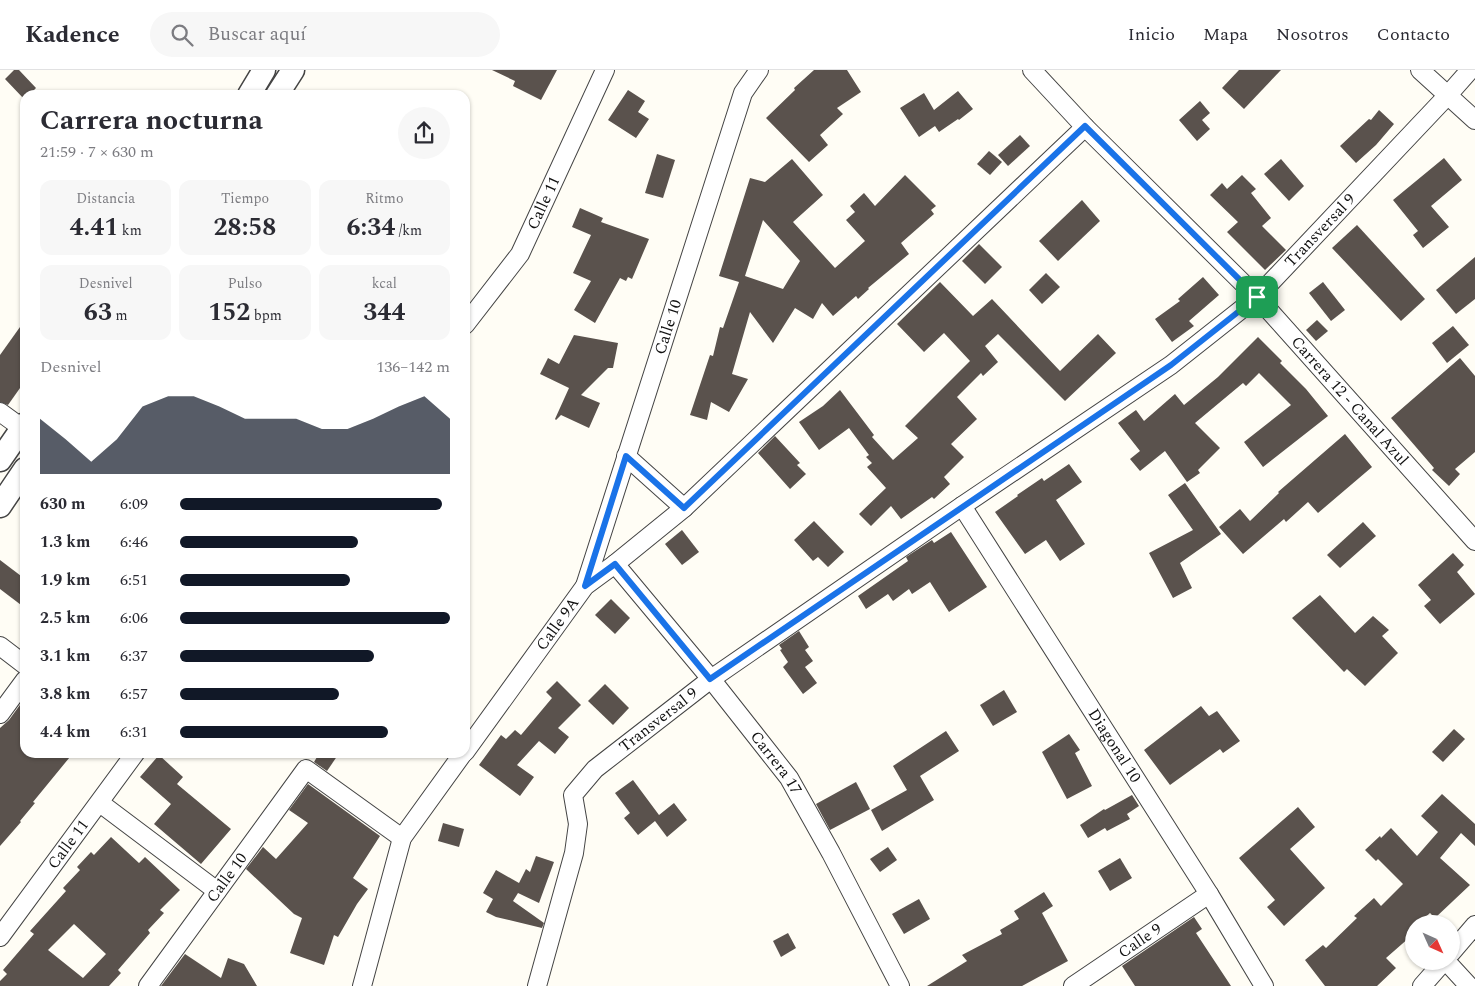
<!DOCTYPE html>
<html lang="es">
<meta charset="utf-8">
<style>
body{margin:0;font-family:Spectral,serif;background:#f7f7f7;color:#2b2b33;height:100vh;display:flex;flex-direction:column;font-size:19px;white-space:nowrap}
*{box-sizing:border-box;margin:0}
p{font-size:16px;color:#7c7c81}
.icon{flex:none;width:28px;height:28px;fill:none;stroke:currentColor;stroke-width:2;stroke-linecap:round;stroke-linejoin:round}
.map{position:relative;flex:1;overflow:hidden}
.details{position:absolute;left:20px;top:20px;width:450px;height:668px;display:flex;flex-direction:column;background:#fff;border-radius:15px;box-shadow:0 1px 4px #0004}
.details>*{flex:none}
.needle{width:32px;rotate:135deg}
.tools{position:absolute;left:1405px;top:845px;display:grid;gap:10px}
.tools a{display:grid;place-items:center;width:55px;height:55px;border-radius:50%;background:#fff;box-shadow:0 1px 4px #0004;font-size:25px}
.pin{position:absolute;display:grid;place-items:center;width:42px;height:42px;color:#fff;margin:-21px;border-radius:10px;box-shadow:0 2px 8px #0006}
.round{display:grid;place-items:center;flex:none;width:52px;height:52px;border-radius:26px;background:#f7f7f7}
.overview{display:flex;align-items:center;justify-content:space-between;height:85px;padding:0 20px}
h1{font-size:28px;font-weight:700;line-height:38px}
.stats{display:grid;grid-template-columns:repeat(3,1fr);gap:8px;height:85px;padding:5px 20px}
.stats div{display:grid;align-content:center;border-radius:12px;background:#f7f7f7;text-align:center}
.stats b{font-size:25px;font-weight:700}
.stats small{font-size:14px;font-weight:400}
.stats p{font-size:14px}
.chart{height:140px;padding:10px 20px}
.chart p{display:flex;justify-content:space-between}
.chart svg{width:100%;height:90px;margin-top:5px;fill:#111827;opacity:.7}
ul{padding:0 20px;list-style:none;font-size:16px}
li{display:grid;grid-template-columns:80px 60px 1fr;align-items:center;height:38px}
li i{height:12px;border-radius:6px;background:#111827}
header{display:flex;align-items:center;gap:30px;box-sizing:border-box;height:70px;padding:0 25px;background:#fff;border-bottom:1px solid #e1e1e2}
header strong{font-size:24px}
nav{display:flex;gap:28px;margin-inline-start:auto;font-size:18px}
.search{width:350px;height:45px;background:#f7f7f7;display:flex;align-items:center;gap:12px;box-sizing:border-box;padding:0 18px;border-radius:28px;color:#7c7c81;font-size:19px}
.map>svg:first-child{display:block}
.building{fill:#5a524d;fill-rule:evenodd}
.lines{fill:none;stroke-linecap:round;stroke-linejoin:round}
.minor-casing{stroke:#444;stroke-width:20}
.tertiary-casing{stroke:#444;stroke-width:25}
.minor{stroke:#fff;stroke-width:18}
.tertiary{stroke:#fff;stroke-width:22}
.route-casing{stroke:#fff;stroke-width:10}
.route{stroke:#1a73e8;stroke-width:6}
.labels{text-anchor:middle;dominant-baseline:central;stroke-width:5;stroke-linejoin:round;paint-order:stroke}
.street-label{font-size:16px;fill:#111;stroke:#fff}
</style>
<header>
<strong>Kadence</strong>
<div class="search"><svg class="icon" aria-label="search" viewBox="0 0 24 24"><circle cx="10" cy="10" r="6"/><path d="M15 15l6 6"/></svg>Buscar aquí</div>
<nav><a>Inicio</a><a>Mapa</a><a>Nosotros</a><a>Contacto</a></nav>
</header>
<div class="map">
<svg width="1475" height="916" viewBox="0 0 1475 916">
<rect width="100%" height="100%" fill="#fffdf5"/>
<g class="building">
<polygon points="14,0 19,0 36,18 29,25 25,25 24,29 5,9"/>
<polygon points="492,0 557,0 541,30 513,16 515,11"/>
<polygon points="814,0 847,0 861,22 837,38 843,44 820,65 828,75 809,92 766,48 795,20 794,18"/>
<polygon points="1239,0 1281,0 1244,39 1222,18"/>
<polygon points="628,20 645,31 638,42 649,49 636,68 608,50"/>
<polygon points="958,21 973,39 959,50 958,49 939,62 935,56 919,67 900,38 924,23 934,40"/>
<polygon points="1200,31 1210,43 1202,50 1210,59 1197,71 1179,50"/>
<polygon points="1379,40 1394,54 1376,75 1356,93 1340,76 1369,49 1371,50"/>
<polygon points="1020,65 1030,76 1008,96 998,85"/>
<polygon points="989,81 1002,92 990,105 977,94"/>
<polygon points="657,84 675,90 663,128 645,123"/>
<polygon points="1444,88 1462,110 1431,136 1449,157 1423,178 1413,165 1418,161 1393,130"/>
<path d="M792,89l31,36 -30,27 42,46 30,-27 -19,-21 9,-8 -5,-6 14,-13 11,13 30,-31 31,31 -5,4 3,4 -33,29 8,11 -41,34 1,1 -11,10 -2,-3 -23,20 -11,-13 -9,16 -18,-11 -22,35 -23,-31 -18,62 16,5 -19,33 -18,-10 -4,18 -17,-5 20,-60 3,1 7,-29 3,1 16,-46 -20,-6 31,-98 15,4zM763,150l37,41 -17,28 -38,-13z"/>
<polygon points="1281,89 1304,116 1289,131 1264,104"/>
<polygon points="1242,105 1256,119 1251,123 1271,148 1262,156 1286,180 1265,200 1227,162 1238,152 1210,125 1222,113 1227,119"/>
<polygon points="1082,130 1100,151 1058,191 1039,171"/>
<polygon points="580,138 603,148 601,152 649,169 632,209 628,207 626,211 620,208 595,253 574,240 591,211 573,203 591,165 572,157"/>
<polygon points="1357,155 1425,229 1401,251 1332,178"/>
<polygon points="979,174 1002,197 985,214 962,191"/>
<polygon points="1475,187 1475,229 1456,244 1436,220"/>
<polygon points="1046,203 1060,217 1042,234 1029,220"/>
<polygon points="1203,207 1219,225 1189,251 1194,256 1172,272 1155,249 1180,231 1178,229"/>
<polygon points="940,212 973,246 992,229 1060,301 1098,264 1116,283 1065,331 998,264 985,276 998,292 983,306 981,303 957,327 977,349 951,374 964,387 944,407 950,414 934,429 932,427 901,449 891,436 871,456 859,444 886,418 867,397 872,393 866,387 869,385 849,358 819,380 799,352 823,336 840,320 874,365 872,367 893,390 918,368 905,356 970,291 944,263 924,282 897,254"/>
<polygon points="1323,212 1345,240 1331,251 1309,223"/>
<polygon points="25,250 25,311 8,335 0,332 0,285"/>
<polygon points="1317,250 1328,261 1316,271 1306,260"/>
<polygon points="1453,256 1469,275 1447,293 1432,273"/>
<polygon points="574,265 618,273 613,298 608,298 581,325 600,333 589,358 561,345 556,350 555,349 569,318 540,304 548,288 559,294"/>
<polygon points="1258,267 1282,291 1280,293 1306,319 1328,346 1263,397 1244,372 1291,335 1259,303 1246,316 1243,313 1195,353 1220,378 1198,400 1200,403 1187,412 1165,381 1140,401 1130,389 1140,381 1118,353 1136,340 1144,351 1175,324 1184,335 1218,307"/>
<polygon points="1460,288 1475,306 1475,382 1455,399 1460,404 1449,416 1432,400 1434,398 1391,348"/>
<polygon points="1345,364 1372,397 1318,443 1308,432 1286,452 1284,449 1243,484 1219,457 1240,439 1250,451 1279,423 1278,422"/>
<polygon points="775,366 800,393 797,395 806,404 790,419 758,383"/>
<polygon points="1069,394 1082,412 1056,430 1085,474 1060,491 1046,470 1025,484 995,442 1018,426 1017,425 1042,408 1044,411"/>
<polygon points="1185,413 1221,464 1180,493 1192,518 1173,528 1149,483 1193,460 1168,425"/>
<polygon points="814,451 844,482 828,497 818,487 813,491 794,470"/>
<polygon points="1363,452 1376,466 1340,498 1327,485"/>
<polygon points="682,460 699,482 682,495 665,474"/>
<polygon points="951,462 987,517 949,542 930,512 912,524 909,519 893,531 888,524 866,539 858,526 908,491 906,487 932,470 934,473"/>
<polygon points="1453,483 1464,495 1457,502 1475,524 1440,554 1424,536 1431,530 1418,515"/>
<polygon points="0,490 25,509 25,538 0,519"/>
<polygon points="1320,525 1355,563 1373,546 1389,560 1382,566 1398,583 1365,616 1347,599 1344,602 1292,548"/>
<polygon points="611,529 630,548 615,564 595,545"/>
<polygon points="799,561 809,577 805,580 813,591 805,597 817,613 803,624 783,597 788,592 780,580 782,579 779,575"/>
<polygon points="557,611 581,635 558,658 569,667 555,684 539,671 517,695 534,707 520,726 479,695 501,665 506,669 515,660 521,665 552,628 546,622"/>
<polygon points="605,614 629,638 613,655 588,631"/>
<polygon points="1004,620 1017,642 993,656 980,635"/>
<polygon points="25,628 25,682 74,682 33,732 35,733 20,751 21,752 0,776 0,658 9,650"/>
<polygon points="1201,636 1209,646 1217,641 1240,671 1223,683 1220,679 1170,715 1144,680"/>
<polygon points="1454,659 1465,669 1443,692 1432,682"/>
<polygon points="946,661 959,681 920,706 934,730 882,761 871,740 907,720 893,696"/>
<polygon points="1069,664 1080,680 1075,683 1092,716 1067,729 1042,682"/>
<polygon points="320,682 340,682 327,701 314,692"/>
<polygon points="159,685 183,707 177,714 231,759 201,794 154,754 171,734 140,707"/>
<polygon points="633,710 659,745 674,733 687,750 667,767 655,751 638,765 624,748 630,743 615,723"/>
<polygon points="856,712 870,739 830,760 816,734"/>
<polygon points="308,714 380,766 353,808 368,819 357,834 338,867 334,865 324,895 290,883 302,848 294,844 246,799 263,777 276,789 308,753 289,740"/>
<polygon points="1442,724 1475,754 1475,776 1461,763 1440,788 1470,815 1435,848 1430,843 1418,854 1414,854 1414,858 1407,864 1410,867 1386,888 1396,898 1377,916 1325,916 1305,890 1323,875 1326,878 1357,848 1354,846 1374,828 1381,836 1403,814 1378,789 1376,791 1365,780 1380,766 1381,768 1391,758 1417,786 1438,762 1421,746"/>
<polygon points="1132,725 1139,736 1127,744 1130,749 1107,761 1105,758 1088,768 1080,755 1104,739 1105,740"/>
<polygon points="1298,737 1315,757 1290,779 1325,818 1284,856 1267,837 1275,830 1239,788"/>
<polygon points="443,753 464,759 459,777 438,771"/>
<path d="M111,767l28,26 6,-6 35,33 -20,20 4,3 -16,17 2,3 -32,37 3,3 -12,13h-109v-5l7,-7 -4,-4 31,-36 -4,-3 36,-40 -3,-3 17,-18 -3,-3 14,-15 3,3zM74,854l32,30 -23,24 -35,-28z"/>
<polygon points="888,777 897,790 880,802 870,789"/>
<polygon points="536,786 554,792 539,833 518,823 513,831 544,853 542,858 496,847 486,842 493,829 483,823 496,800 519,813 526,799 530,802"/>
<polygon points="1120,788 1132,808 1110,821 1098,801"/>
<polygon points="1044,822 1053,836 1042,843 1068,891 1022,916 927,916 967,891 962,885 1002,864 1000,860 1019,849 1014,841"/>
<polygon points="919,829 930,849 904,864 892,844"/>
<polygon points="1194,847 1202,859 1196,863 1231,916 1135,916 1122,896"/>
<polygon points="788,863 796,878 781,887 773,871"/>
<polygon points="185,884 221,908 228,888 244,894 257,916 161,916"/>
</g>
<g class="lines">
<g class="minor-casing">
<g id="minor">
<path id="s1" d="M1032,0l53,57 172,170 218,244"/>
<polyline points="1420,0 1475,50"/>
<path id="s2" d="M465,255l55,-71 85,-184"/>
<polyline points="0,342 22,358"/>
<polyline points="626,386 684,438"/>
<path id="s3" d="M962,436l247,388 55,92"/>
<path id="s4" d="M615,494l96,115 78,99 42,75 69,133"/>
<path id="s5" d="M585,516l158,-493 16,-23"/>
<polyline points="0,576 25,595"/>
<polyline points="0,644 25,610"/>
<path id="s6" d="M465,682l120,-166 30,-22 69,-56 401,-381"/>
<polyline points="100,733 217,821"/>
<path id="s7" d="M0,867l136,-185"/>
<polyline points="1451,883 1475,855"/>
<polyline points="1446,891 1469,916"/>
<path id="s8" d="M148,916l158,-217 96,69"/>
<polyline points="362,916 402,768 464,682"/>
<path id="s9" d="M537,916l37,-133 4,-29 -5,-29 22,-26 116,-90 251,-173 209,-141 86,-68 191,-202 22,-25"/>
<path id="s10" d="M1073,916l136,-92"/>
<polyline points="1422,916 1444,891"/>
</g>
</g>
<g class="tertiary-casing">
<g id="tertiary">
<polyline points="249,25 264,0"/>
<polyline points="277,25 293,0"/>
<polyline points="0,390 25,354"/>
<polyline points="0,436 25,399"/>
</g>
</g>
<use href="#minor" class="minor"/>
<use href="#tertiary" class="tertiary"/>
</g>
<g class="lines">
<g class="route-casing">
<polygon id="route" points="1085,56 1257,227 1171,295 710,609 615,494 585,516 626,386 684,438"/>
</g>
<use href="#route" class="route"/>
</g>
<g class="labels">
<g class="street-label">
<text stroke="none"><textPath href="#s2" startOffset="146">Calle 11</textPath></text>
<text stroke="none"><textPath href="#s9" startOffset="1136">Transversal 9</textPath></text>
<text stroke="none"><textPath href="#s5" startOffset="272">Calle 10</textPath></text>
<text stroke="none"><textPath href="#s1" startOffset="459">Carrera 12 - Canal Azul</textPath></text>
<text stroke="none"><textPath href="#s6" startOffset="158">Calle 9A</textPath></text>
<text stroke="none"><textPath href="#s9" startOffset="311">Transversal 9</textPath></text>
<text stroke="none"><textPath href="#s3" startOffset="284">Diagonal 10</textPath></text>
<text stroke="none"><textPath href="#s4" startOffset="256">Carrera 17</textPath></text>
<text stroke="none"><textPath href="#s7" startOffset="115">Calle 11</textPath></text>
<text stroke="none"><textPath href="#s8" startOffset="134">Calle 10</textPath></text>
<text stroke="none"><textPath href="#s10" startOffset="81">Calle 9</textPath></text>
</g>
</g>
</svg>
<div class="tools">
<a><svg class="needle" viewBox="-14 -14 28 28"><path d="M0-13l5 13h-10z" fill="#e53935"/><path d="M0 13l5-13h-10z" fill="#7c7c81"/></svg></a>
</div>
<div class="pin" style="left:1257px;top:227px;background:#1e9e55"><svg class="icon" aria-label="arrive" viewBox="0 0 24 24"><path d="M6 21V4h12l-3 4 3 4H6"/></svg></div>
<section class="details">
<div class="overview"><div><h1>Carrera nocturna</h1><p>21:59 · 7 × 630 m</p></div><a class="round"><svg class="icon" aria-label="share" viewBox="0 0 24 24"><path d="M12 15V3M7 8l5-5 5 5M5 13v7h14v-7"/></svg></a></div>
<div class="stats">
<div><p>Distancia</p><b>4.41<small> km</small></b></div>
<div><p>Tiempo</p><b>28:58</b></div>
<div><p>Ritmo</p><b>6:34<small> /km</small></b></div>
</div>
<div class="stats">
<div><p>Desnivel</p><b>63<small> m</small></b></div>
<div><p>Pulso</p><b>152<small> bpm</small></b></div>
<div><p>kcal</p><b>344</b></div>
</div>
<div class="chart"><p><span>Desnivel</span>136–142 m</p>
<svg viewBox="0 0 160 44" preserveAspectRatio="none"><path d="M0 44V17L10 27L20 38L30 27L40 11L50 6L60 6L70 11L80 17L90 17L100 17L110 22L120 22L130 17L140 11L150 6L160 17V44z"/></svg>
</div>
<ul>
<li><b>630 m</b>6:09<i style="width:97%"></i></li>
<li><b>1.3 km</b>6:46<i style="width:66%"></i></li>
<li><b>1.9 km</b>6:51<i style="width:63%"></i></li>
<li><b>2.5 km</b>6:06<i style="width:100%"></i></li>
<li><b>3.1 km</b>6:37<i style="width:72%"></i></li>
<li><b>3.8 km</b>6:57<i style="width:59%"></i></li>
<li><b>4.4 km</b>6:31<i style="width:77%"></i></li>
</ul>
</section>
</div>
